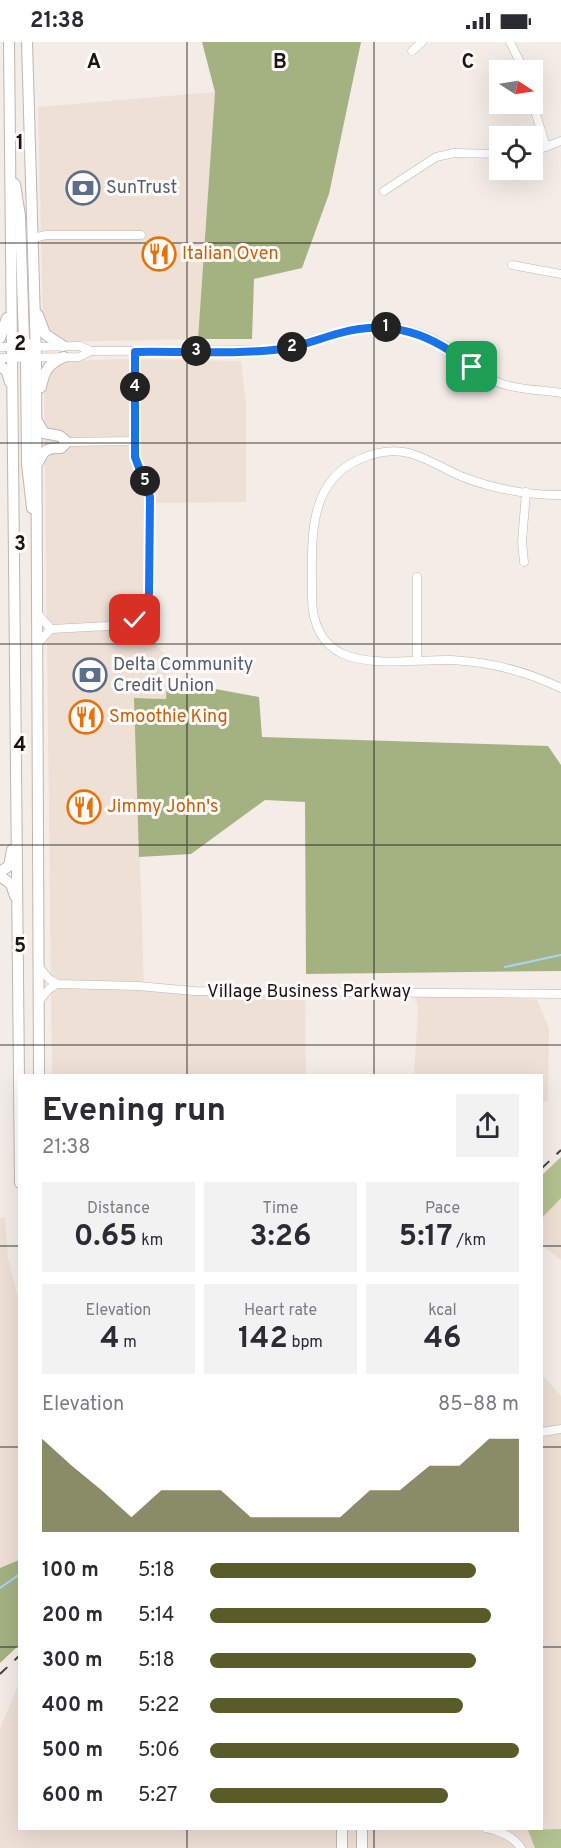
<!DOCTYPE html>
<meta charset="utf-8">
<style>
body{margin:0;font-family:Overpass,sans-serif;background:#f2f2f3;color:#2b2b33;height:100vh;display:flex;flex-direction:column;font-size:22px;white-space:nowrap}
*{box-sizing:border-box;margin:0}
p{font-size:20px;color:#7c7c81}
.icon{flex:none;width:33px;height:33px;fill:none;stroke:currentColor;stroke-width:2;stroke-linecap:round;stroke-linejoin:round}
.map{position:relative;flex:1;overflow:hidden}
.panel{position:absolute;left:18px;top:1032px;width:525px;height:756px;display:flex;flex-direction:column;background:#fff;border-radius:0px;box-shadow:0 6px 24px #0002}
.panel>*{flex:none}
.needle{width:39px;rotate:102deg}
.buttons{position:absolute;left:489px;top:18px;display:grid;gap:12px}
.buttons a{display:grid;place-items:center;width:54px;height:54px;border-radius:0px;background:#fff;box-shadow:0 6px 24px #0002;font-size:30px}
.pin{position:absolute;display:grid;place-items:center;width:51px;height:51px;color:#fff;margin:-26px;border-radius:12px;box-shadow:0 3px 9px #0006}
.km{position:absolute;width:30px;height:30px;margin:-15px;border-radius:50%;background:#222;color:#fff;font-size:16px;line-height:30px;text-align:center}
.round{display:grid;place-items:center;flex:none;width:63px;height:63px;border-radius:0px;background:#f2f2f3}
.head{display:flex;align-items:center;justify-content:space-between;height:102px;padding:0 24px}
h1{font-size:33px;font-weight:700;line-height:45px}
.metrics{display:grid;grid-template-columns:repeat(3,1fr);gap:9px;height:102px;padding:6px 24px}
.metrics div{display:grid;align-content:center;border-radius:0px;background:#f2f2f3;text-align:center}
.metrics b{font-size:30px;font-weight:700}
.metrics small{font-size:16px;font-weight:400}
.metrics p{font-size:16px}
.chart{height:168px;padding:12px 24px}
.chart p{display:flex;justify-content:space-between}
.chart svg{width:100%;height:108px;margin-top:6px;fill:#595c29;opacity:.7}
ul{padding:0 24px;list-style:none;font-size:20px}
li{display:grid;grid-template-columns:96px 72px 1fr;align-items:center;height:45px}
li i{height:15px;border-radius:8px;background:#595c29}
.status{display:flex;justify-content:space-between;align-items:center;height:42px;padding:0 30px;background:#fff;direction:ltr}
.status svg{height:16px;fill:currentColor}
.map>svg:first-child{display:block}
.built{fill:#efe0d6}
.green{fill:#b3c291}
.forest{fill:#a4b282}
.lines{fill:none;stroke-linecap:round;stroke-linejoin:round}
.stream{stroke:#a7d4f7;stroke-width:2}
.minor-casing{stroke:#beb6b1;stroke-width:9}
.major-casing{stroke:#beb6b1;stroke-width:12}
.minor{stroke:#fff;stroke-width:8}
.major{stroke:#fff;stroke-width:10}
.rail{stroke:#454240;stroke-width:2;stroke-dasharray:10 10;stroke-linecap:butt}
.route-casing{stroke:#fff;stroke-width:12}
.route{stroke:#1a73e8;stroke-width:8}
.grid{fill:none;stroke:#181614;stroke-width:1.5;stroke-opacity:0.55}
.labels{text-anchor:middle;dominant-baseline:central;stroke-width:6;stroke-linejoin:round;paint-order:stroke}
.service-label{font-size:18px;fill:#4e5e75;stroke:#fffaf7;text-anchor:start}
.food-label{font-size:18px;fill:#c56008;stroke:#fffaf7;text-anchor:start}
.street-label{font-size:18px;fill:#181614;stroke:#fffaf7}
.grid-label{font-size:20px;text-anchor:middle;font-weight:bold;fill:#181614;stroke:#fffaf7;stroke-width:6;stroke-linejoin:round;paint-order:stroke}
</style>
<div class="status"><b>21:38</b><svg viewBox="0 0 49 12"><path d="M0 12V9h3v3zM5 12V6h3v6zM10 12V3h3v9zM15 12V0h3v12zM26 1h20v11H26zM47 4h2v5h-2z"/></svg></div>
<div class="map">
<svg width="561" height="1806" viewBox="0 0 561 1806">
<rect width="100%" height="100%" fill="#f4ece7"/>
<g class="built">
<polygon points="215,50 198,297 59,300 43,287 38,65"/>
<polygon points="123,317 241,319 246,362 246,460 152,461 152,569 136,582 167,614 167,657 135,656 144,948 305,945 306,1033 52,1033 44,341 49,328 67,319"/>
<polygon points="413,947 537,958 549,986 548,1059 542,1059 542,1034 414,1033 418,966"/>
<polygon points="561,1156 561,1218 542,1203 542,1176"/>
<polygon points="5,1175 8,1216 20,1264 20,1518 0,1526 0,1176"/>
<polygon points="542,1332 561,1354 561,1787 528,1788 535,1806 0,1806 0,1686 19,1642 20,1786 542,1786"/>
</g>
<g class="green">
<polygon points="561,1115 561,1156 542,1176 542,1133"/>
<polygon points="561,1787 561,1806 535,1806 528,1788"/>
</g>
<g class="forest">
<polygon points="202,0 361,0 329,152 302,226 254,237 252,297 198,297 215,50"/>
<polygon points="167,638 259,655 262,695 548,704 561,723 561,929 306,932 305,760 265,758 191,812 139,815 134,656 166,657"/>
<polygon points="19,1518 19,1603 0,1621 0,1526"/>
</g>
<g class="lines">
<g class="stream">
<polyline points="505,925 561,913"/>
<polyline points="0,1546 20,1532"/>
</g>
<g class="minor-casing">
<g id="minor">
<polyline points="510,0 524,28"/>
<polyline points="412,9 422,0"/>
<polyline points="532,59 546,105"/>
<polyline points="532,110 561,99"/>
<polyline points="384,149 436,115 454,111 500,112"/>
<polyline points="33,196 46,193 141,193"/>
<polyline points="512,223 561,232"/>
<polyline points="0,305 16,305"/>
<polyline points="31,305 80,304 91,309"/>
<path d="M0,316l79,-1 12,-6 174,-1c44,-4 89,-30 134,-22 19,4 39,11 54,23 11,9 21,19 33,26 23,13 49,12 75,16"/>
<polyline points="67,400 135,399"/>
<path d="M561,453c-33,0 -67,-6 -98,-18 -18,-7 -35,-19 -54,-24 -17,-4 -33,-1 -49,6 -53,23 -48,81 -48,131 -1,26 5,52 31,64 29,13 77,5 109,6 38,2 74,11 109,28"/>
<polyline points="524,520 522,500 526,450"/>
<polyline points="417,535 417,618"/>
<polyline points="37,571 51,587"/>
<polyline points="37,602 51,587 128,583 147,563 149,551 150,455 135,415 135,310"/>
<polyline points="39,925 49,937 57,942 138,944 194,949 561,952"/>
<polyline points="39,959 49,947 57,942"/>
<polyline points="542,1390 561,1387"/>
<path d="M486,1786c13,2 28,9 35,20"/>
</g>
</g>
<g class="major-casing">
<g id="major">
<polyline points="9,0 20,1141"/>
<polyline points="27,0 36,315 39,1034"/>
<polyline points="15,142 20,174 24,298 36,315"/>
<polyline points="38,273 45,292 63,304"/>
<polyline points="0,296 7,276"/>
<polyline points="14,306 24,310 26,316 27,422 32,466"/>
<polyline points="0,323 7,330 10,340"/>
<path d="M41,345c3,-16 8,-24 23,-30"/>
<path d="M37,379l7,12 16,3 7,6 -6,6c-13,0 -17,1 -22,13"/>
<polyline points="0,830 9,824 12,808"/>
<polyline points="0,834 11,842 15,854"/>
<polyline points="342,1806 342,1786"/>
<polyline points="362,1806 362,1786"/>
</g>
</g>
<use href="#minor" class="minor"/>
<use href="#major" class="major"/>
<g class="rail">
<polyline points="542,1126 561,1108"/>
<polyline points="0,1632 20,1613"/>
</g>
</g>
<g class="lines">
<g class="route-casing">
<path id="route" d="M135,578l12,-15 2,-12 1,-96 -15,-40v-105c48,-1 99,3 147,-3 20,-3 39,-11 58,-16 52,-14 92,1 132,34"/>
</g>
<use href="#route" class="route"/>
</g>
<path class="grid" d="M187,0v1034M374,0v1034M0,201h561M0,401h561M0,602h561M0,803h561M0,1003h561M0,1204h20M542,1204h19M0,1405h20M542,1405h19M0,1605h20M542,1605h19M187,1786v20M374,1786v20"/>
<defs>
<g id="bank-ring" transform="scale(1.725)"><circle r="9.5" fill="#fffaf7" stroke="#5c6f8a" stroke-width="1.5"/><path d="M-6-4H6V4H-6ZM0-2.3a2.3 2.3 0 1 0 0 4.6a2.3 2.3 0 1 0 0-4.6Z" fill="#5c6f8a"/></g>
<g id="restaurant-ring" transform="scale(1.725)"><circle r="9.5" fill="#fffaf7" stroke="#e8710a" stroke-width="1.5"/><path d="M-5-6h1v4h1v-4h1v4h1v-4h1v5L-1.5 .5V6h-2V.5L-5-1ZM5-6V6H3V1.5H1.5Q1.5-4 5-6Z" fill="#e8710a"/></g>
</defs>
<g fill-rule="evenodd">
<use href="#bank-ring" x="83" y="146"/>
<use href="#restaurant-ring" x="159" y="212"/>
<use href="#bank-ring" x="90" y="633"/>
<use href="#restaurant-ring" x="86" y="675"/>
<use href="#restaurant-ring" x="84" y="765"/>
</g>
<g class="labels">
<g class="service-label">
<text x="106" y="146">SunTrust</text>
<text x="113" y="623">Delta Community<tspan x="113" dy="21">Credit Union</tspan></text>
</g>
<g class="food-label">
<text x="182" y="212">Italian Oven</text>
<text x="109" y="675">Smoothie King</text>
<text x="107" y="765">Jimmy John's</text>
</g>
<g class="street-label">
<text x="309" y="950">Village Business Parkway</text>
</g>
</g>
<g class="grid-label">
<text x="94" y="26">A</text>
<text x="280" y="26">B</text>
<text x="468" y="26">C</text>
<text x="20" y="107">1</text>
<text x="20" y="308">2</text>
<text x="20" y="508">3</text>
<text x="20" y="709">4</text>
<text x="20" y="910">5</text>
</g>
</svg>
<div class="buttons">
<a><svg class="needle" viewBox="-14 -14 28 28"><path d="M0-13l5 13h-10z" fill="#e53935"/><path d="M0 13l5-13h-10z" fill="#7c7c81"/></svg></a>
<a><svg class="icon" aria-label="locate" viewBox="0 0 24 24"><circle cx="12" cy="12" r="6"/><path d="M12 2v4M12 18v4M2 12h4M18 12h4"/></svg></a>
</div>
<div class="pin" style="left:472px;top:325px;background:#1e9e55"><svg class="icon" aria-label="arrive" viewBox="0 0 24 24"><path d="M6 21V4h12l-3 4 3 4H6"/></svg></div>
<div class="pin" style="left:135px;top:578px;background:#d93025"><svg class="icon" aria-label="check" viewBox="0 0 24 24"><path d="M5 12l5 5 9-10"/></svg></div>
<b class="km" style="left:386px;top:285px">1</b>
<b class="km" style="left:292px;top:305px">2</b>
<b class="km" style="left:196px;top:309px">3</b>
<b class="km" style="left:135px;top:345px">4</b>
<b class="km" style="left:145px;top:439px">5</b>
<section class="panel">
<div class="head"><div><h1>Evening run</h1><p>21:38</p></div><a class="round"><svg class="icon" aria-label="share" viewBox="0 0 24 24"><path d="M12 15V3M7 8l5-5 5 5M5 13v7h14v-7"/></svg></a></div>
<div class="metrics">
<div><p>Distance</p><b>0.65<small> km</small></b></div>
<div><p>Time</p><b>3:26</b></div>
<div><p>Pace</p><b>5:17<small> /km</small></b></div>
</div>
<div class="metrics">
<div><p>Elevation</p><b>4<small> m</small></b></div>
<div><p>Heart rate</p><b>142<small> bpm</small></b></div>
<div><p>kcal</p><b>46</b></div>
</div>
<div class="chart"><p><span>Elevation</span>85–88 m</p>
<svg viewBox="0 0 160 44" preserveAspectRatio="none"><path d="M0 44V6L10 17L20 27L30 38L40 27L50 27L60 27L70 38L80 38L90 38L100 38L110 27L120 27L130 17L140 17L150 6L160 6V44z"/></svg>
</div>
<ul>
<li><b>100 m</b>5:18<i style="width:86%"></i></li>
<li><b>200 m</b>5:14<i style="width:91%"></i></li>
<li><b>300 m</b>5:18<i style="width:86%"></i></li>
<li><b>400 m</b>5:22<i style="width:82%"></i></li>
<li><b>500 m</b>5:06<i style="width:100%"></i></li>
<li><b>600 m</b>5:27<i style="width:77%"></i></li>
</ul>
</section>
</div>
